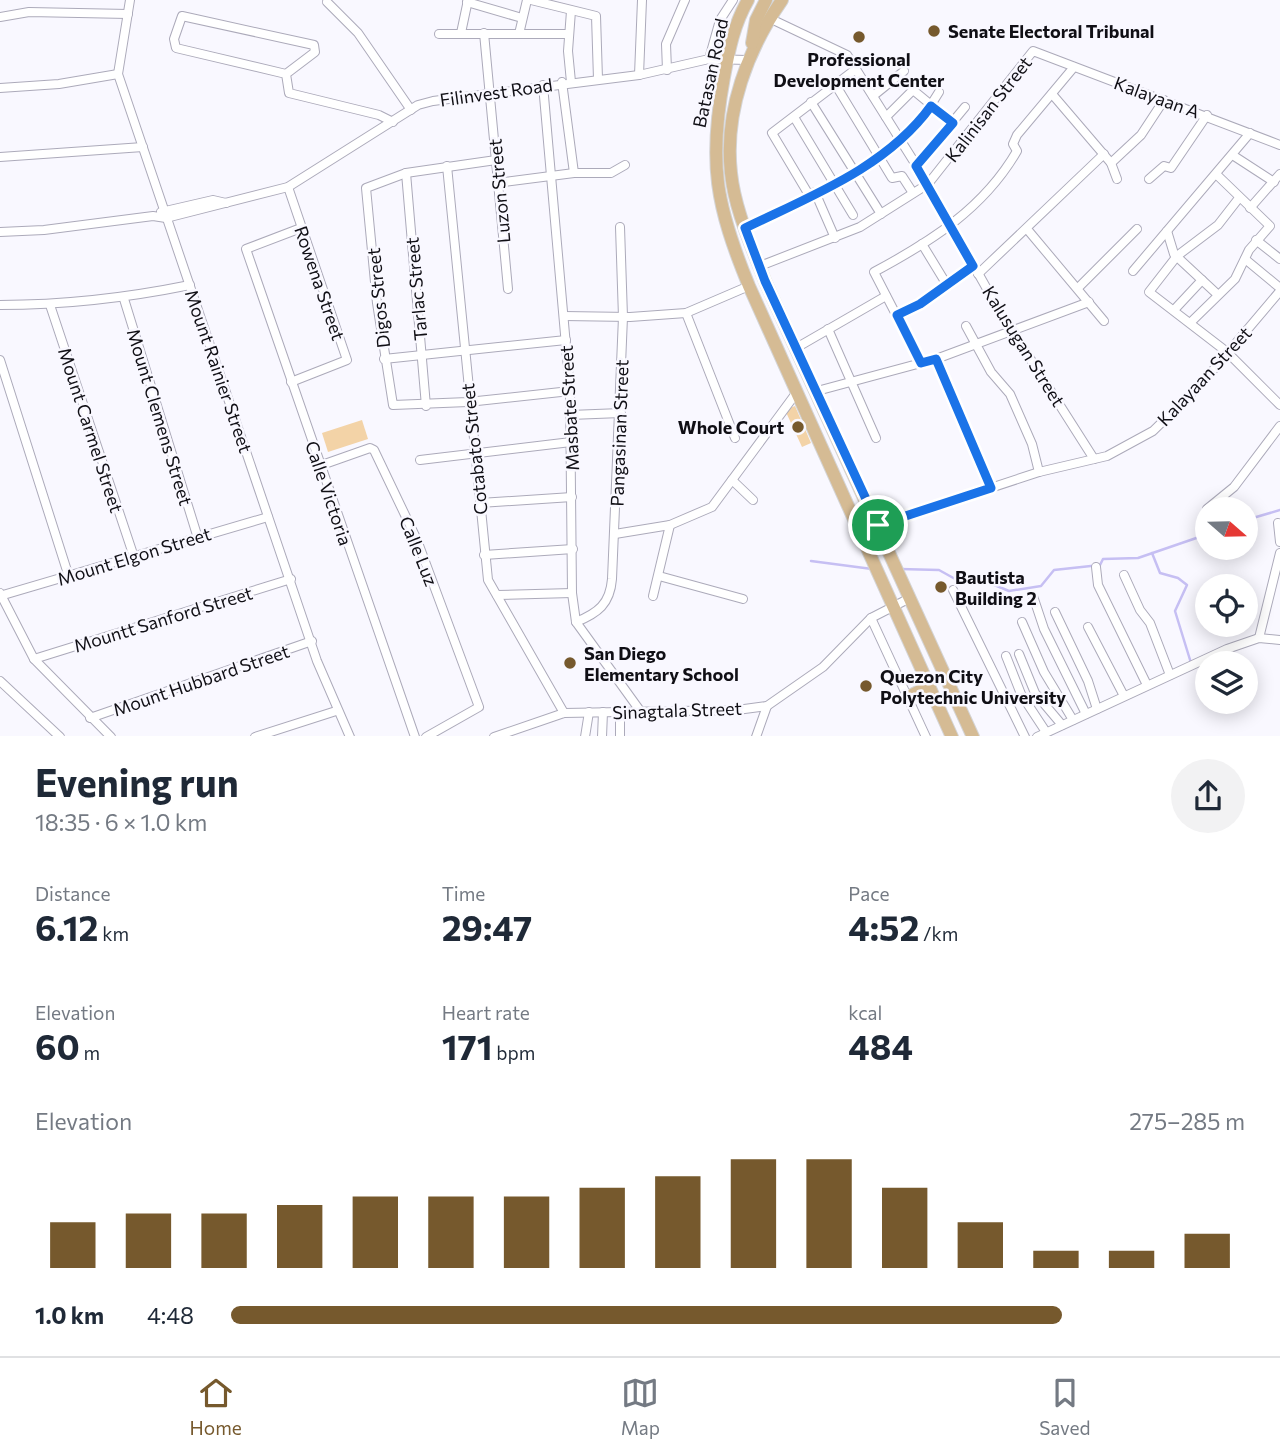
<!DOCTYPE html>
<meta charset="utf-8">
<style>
body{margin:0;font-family:Commissioner,sans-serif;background:#f2f2f3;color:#1f2937;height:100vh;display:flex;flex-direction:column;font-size:26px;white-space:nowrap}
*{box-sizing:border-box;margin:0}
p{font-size:23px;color:#747a83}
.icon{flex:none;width:38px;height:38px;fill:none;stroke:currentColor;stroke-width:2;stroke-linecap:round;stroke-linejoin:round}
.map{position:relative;height:736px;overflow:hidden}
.drawer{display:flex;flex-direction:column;background:#fff;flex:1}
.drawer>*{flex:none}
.needle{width:46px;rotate:110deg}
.buttons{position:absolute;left:1195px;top:497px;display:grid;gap:14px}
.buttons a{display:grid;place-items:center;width:63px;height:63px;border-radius:50%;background:#fff;box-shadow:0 4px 18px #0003;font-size:35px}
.pin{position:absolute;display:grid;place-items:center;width:60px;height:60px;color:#fff;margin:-30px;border:4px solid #fff;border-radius:50%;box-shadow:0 2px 7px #0007}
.round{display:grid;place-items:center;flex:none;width:74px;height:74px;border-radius:37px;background:#f2f2f3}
.head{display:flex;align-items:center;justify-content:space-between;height:119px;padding:0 35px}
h1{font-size:38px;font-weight:700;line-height:52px}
.figures{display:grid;grid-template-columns:repeat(3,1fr);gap:10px;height:119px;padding:7px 35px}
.figures div{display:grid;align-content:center}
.figures b{font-size:35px;font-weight:700}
.figures small{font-size:19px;font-weight:400}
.figures p{font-size:19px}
.chart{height:196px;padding:14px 35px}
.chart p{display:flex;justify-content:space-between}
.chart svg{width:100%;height:126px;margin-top:7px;stroke:#76592d;stroke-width:6}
ul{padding:0 35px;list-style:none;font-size:23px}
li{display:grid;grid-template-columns:112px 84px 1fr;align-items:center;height:52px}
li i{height:18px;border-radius:9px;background:#76592d}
.menu{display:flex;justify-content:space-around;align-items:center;height:98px;border-top:2px solid #e0e1e3;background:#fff;font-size:19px;color:#747a83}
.menu a{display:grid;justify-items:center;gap:4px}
.menu .active{color:#76592d}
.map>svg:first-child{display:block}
.green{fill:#f3d3a7}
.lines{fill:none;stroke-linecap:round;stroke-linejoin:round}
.stream{stroke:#c6bff3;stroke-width:2.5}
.street-casing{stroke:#acaaba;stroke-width:10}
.primary-casing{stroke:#d4d4d5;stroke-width:14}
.street{stroke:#fff;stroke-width:8}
.primary{stroke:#d5bb94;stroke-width:12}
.route-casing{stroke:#fff;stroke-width:14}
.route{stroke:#1a73e8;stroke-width:9}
.poi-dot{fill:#76592d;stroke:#f9f8ff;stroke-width:2.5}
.labels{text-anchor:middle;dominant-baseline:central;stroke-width:5;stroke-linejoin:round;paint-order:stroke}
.poi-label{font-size:18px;font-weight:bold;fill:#100f15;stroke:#f9f8ff;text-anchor:start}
.street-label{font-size:18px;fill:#100f15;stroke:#f9f8ff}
</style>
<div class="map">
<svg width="1280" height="737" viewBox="0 0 1280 737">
<rect width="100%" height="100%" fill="#f9f8ff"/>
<g class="green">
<polygon points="795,406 811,443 802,447 785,410"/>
<polygon points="362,420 368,439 328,452 322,433"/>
</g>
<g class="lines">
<g class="stream">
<polyline points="1246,520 1280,510"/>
<polyline points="1152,553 1160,573 1178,578 1187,585 1175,611 1191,663"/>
<polyline points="811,561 872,569"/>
<polyline points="900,569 939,570 957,580 975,577 1009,591 1041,586 1054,570 1100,565 1103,559 1138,558 1208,534"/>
</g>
<g class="street-casing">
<g id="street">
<polyline points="130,0 118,74 317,661 350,737"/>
<polyline points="531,0 596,16 598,79"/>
<polyline points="327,2 358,33 411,110"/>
<polyline points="467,2 522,18"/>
<polyline points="0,17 29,12 128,14"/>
<polyline points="769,18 847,55 928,184 996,305 1094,459"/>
<polyline points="461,33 468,0"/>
<polyline points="484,33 508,289"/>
<polyline points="439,34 569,34"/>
<polyline points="519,34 527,0"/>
<polyline points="709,59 720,20 733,0"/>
<polyline points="667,70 666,44 685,0"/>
<polyline points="286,74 315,52 314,45 182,16 174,39 176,48 286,74 289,93 379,115 393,122"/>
<polyline points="639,75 642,0"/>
<polyline points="562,82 574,173"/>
<polyline points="571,82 568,51 571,11"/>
<polyline points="835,84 892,178 902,176 913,193"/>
<polyline points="543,85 570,391 572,593 576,622 641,712"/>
<polyline points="0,88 59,84 118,74"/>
<polyline points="1052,94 1111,163 1117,179"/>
<polyline points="873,96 904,71"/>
<polyline points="811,102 881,214"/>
<polyline points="794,117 853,215"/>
<polyline points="886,117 913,90 953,123"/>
<polyline points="1234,156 1274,182"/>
<polyline points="0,157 143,147"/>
<polyline points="496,160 406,173 366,188 377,303 393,405 468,402 570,391"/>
<polyline points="1111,163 1141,135 1164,100"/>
<polyline points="447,166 488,580 564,713"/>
<polyline points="916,166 965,107"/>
<polyline points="406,173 426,406"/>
<polyline points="1149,179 1164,166 1171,168 1207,115"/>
<polyline points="497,183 574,173 611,173 625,165"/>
<polyline points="288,187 347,360 291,382"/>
<polyline points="815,192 835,238"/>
<polyline points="809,195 772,133 856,69"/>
<polyline points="1239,198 1218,225 1177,256 1149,292 1227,352 1280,405"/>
<polyline points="1250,208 1280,174"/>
<polyline points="161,212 213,200 226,203"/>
<polyline points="301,228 246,249 415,737"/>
<path d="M745,228c70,-35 153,-65 194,-136"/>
<polyline points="1027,229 1104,321"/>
<polyline points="1167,231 1174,254 1217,294"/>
<polyline points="0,232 44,230 153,216 166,218 288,187 418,105 433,101 639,75 709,59 747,60"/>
<polyline points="1256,240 1280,259"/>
<polyline points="922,244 947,285"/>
<polyline points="1245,259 1280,288"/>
<polyline points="760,266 860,227 928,184 1033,51 1280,145"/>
<polyline points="1133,271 1250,133"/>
<polyline points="978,274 1104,154"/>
<polyline points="1078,288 1137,229"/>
<polyline points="124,299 197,535"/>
<path d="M0,305c65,0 126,-7 190,-20"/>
<polyline points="50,305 133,554"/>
<polyline points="1174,310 1202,280"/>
<polyline points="686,313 735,438"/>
<polyline points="897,315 920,304 973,266"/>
<polyline points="564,316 630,317 686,313 749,286"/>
<polyline points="1191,322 1235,279 1249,250 1270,226 1217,175"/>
<polyline points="966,326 991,372 1010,394 1032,444 1039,472"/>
<polyline points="828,329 876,438"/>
<polyline points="796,348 886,296"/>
<polyline points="384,359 566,340"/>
<polyline points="936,359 991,488"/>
<polyline points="0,360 69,577"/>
<path d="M921,363l-47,-91c58,-31 110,-64 143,-121l-4,-7 4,-9 57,-68"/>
<polyline points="817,391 936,359 1089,302"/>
<polyline points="570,415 621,413"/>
<polyline points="420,460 571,442"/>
<polyline points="319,466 370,448 374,450 417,540 479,707 426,737"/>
<polyline points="732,480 753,500"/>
<polyline points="480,503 572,497"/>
<polyline points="1207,509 1234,487 1280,426"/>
<polyline points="1278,523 1280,542"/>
<polyline points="878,525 1039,472 1107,456 1153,431 1203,382 1280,291"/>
<polyline points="615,534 670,525 712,507 797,392"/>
<polyline points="484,555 573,549"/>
<polyline points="1096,567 1098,585 1147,685"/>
<polyline points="1124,575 1140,610 1150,623 1170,675"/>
<polyline points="659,576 743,599"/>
<polyline points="953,590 1025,737"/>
<polyline points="0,593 34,659 111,737"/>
<polyline points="497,595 572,593"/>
<polyline points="0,596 268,517"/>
<polyline points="653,596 670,525"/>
<polyline points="1033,596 1044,629 1086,714"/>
<polyline points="1055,612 1088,681 1097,709"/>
<polyline points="871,618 926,737"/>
<path d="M576,622c22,-9 34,-18 36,-43l11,-262 -3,-90"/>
<polyline points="1022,622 1044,672 1073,720"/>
<polyline points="1088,627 1124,696"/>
<polyline points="1259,638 1280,553"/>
<polyline points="1019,654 1035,693 1062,725"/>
<polyline points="1006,656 1021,694 1046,732"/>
<polyline points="34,659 291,579"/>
<polyline points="0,681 60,737"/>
<polyline points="620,711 620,737"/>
<polyline points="90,718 312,641"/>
<polyline points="255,737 336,711"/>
<polyline points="494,737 564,713 737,710 767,706 823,667 871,618 910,598"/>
<polyline points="585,737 589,712"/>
<polyline points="602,737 603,712"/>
<polyline points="756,737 767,706"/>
<polyline points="1037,737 1227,649 1259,638 1280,640"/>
</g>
</g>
<g class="primary-casing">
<g id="primary">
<path d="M748,0c-14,24 -19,50 -24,77 -16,86 -8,129 25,209l203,451"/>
<path d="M782,0c-34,49 -58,111 -51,173 4,38 21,73 34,108l208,456"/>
<polyline points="752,43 756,20 766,0"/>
<polyline points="908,697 929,686"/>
</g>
</g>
<use href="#street" class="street"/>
<use href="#primary" class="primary"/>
</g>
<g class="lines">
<g class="route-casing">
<path id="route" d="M931,106l22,17 -37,43 57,100 -53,38 -23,11 24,48 15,-4 55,129 -113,37 -113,-244 -20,-53c66,-32 142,-61 186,-122z"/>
</g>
<use href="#route" class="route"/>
</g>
<g class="poi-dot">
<circle cx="934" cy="31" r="7"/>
<circle cx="859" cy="37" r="7"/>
<circle cx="798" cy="427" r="7"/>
<circle cx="941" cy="587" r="7"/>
<circle cx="570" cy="663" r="7"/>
<circle cx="866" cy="686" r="7"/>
</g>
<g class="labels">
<g class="poi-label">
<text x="948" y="31">Senate Electoral Tribunal</text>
<text x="859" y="59" text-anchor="middle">Professional<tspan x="859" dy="21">Development Center</tspan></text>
<text x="784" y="427" text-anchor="end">Whole Court</text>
<text x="955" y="577">Bautista<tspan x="955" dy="21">Building 2</tspan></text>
<text x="584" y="653">San Diego<tspan x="584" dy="21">Elementary School</tspan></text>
<text x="880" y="676">Quezon City<tspan x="880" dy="21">Polytechnic University</tspan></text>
</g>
<g class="street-label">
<text transform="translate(710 73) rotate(-78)">Batasan Road</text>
<text transform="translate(496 92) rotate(-8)">Filinvest Road</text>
<text transform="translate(1157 97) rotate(20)">Kalayaan A</text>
<text transform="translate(988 109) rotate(-52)">Kalinisan Street</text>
<text transform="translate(499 191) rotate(-95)">Luzon Street</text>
<text transform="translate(320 283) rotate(71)">Rowena Street</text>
<text transform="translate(416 289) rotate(-95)">Tarlac Street</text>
<text transform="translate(378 298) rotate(-96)">Digos Street</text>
<text transform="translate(1024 346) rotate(58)">Kalusugan Street</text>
<text transform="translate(219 371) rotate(71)">Mount Rainier Street</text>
<text transform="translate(1204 376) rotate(-47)">Kalayaan Street</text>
<text transform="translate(569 408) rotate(-93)">Masbate Street</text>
<text transform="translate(160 417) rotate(73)">Mount Clemens Street</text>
<text transform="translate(91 430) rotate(72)">Mount Carmel Street</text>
<text transform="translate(619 433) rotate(-88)">Pangasinan Street</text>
<text transform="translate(474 449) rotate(-96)">Cotabato Street</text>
<text transform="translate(329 493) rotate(71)">Calle Victoria</text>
<text transform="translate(419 551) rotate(68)">Calle Luz</text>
<text transform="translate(134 556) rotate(-17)">Mount Elgon Street</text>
<text transform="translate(163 619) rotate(-17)">Mountt Sanford Street</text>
<text transform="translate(201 680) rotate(-19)">Mount Hubbard Street</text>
<text transform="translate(677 710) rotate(-2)">Sinagtala Street</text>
</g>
</g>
</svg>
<div class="buttons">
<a><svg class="needle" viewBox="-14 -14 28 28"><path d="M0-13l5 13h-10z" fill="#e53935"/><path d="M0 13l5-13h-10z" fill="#747a83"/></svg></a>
<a><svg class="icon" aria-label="locate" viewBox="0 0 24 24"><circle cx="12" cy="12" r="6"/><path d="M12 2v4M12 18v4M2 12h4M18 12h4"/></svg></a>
<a><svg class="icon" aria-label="layers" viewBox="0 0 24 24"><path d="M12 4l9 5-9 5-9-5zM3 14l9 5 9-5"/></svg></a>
</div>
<div class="pin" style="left:878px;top:525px;background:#1e9e55"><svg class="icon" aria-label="arrive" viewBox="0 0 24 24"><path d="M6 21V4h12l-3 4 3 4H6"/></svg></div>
</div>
<section class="drawer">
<div class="head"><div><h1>Evening run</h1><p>18:35 · 6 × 1.0 km</p></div><a class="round"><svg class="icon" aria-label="share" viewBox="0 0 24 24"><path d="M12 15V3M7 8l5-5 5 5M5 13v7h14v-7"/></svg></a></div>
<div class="figures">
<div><p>Distance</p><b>6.12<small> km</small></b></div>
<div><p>Time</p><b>29:47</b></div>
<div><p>Pace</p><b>4:52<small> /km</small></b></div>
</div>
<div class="figures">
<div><p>Elevation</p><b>60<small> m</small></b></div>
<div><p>Heart rate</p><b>171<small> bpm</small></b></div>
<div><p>kcal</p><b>484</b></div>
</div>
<div class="chart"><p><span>Elevation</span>275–285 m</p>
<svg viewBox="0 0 160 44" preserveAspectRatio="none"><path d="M5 44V28M15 44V25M25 44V25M35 44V22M45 44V19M55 44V19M65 44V19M75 44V16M85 44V12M95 44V6M105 44V6M115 44V16M125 44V28M135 44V38M145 44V38M155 44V32"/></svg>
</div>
<ul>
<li><b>1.0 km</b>4:48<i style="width:82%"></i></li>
</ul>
</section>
<nav class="menu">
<a class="active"><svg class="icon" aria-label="home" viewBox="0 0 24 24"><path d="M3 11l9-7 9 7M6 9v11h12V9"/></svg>Home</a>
<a><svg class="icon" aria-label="map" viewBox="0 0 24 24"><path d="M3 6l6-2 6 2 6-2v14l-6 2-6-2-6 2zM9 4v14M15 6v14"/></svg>Map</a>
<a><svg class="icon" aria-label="saved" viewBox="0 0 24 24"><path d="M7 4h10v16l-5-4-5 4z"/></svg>Saved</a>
</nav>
